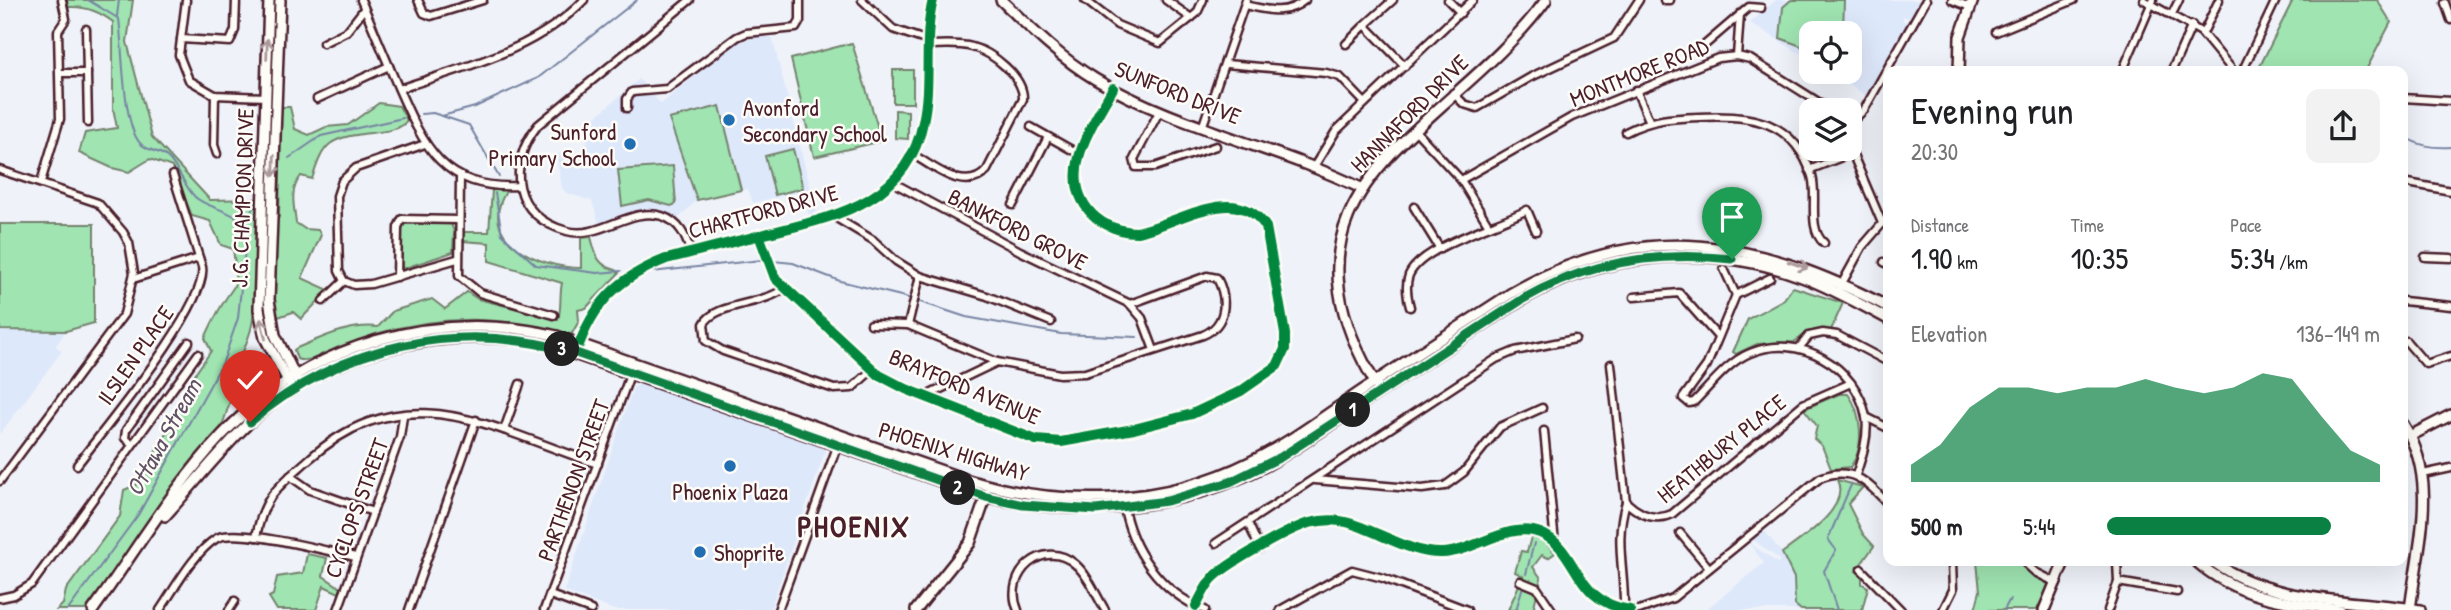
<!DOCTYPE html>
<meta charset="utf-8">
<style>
body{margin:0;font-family:"Patrick Hand",sans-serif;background:#f2f2f2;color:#202124;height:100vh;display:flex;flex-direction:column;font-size:26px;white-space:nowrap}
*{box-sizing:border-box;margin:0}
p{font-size:23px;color:#757577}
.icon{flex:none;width:38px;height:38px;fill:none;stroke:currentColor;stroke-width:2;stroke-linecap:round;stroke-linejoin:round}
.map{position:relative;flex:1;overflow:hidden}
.side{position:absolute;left:1883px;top:66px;width:525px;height:500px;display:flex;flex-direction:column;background:#fff;border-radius:14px;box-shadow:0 7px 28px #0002}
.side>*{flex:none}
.fabs{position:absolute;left:1799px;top:21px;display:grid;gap:14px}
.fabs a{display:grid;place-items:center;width:63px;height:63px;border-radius:14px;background:#fff;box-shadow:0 7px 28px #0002;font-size:35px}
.pin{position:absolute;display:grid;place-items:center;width:60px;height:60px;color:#fff;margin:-72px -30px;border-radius:50% 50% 50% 0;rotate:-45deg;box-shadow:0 0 7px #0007}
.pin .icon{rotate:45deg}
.km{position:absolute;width:35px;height:35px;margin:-18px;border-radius:50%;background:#222;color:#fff;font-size:19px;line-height:35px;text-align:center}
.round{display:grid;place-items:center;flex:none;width:74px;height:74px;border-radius:14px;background:#f2f2f2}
.headline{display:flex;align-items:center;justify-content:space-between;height:119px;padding:0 28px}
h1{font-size:38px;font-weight:600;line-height:52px}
.stats{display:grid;grid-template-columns:repeat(3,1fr);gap:10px;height:119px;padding:7px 28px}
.stats div{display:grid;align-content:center}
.stats b{font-size:30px;font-weight:600}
.stats small{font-size:19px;font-weight:400}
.stats p{font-size:19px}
.chart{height:196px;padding:14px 28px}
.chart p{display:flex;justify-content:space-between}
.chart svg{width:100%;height:126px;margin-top:7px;fill:#0b8043;opacity:.7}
ul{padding:0 28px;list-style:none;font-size:23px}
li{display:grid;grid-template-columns:112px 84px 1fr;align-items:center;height:52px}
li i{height:18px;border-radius:9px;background:#0b8043}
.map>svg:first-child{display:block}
.built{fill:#dee8fb}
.green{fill:#9fe4b1;stroke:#74826e;stroke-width:2}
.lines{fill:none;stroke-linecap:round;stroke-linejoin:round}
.stream{stroke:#7783a2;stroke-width:2}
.street-casing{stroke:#4a1f2b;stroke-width:11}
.secondary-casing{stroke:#4a1f2b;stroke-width:14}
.street{stroke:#fdfcf7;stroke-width:6}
.secondary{stroke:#fdfcf7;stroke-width:9}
.cycleway-casing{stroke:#fdfcf7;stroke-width:15}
.cycleway{stroke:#00873e;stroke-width:10}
.oneway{stroke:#ac999b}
.route-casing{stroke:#fff;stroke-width:14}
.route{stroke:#0b8043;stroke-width:9}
.poi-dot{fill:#1f6fb2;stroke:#fdfcf7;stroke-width:2.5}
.labels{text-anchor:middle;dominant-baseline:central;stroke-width:5;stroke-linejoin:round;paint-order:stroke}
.street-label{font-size:23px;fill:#4a1f2b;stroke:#fdfcf7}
.poi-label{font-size:23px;fill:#4a1f2b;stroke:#fdfcf7;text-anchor:start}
.water-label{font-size:24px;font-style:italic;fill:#605166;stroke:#fdfcf7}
.district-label{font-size:30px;font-weight:bold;letter-spacing:2px;fill:#4a1f2b;stroke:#fdfcf7}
</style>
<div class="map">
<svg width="2451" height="610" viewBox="0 0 2451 610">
<rect width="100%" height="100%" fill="#eff3f9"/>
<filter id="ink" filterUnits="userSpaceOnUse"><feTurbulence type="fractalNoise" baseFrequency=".0143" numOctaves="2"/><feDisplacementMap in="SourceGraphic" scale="14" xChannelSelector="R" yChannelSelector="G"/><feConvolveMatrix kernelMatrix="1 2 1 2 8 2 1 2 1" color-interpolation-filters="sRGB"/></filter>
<g filter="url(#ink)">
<g class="built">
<polygon points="1776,0 1922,0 1911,19 1903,16 1903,21 1909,22 1866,96 1830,72 1850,72 1850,33 1811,33 1811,60 1750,23"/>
<polygon points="759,37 772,37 817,213 809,215 801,191 753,203 748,189 697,200 678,219 663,212 641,210 599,223 592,201 566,193 562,188 556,154 588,152 585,126 639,79 661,104 728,48 740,41"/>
<polygon points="0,224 94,224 94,323 66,331 56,346 62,351 0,434"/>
<polygon points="642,383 826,449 770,610 614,610 564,591 633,388"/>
<polygon points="1764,530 1782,553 1794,576 1795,604 1801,610 1705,610 1764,563 1748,542 1778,563 1780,560 1752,539"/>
</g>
<g class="green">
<path d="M64,0h69l-6,42 25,95 58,63 47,-1 -1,20 7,4 14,-2 2,-4 2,-110h9l5,22 14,6 17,-8 22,-2 31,-22 20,3 8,14c-9,18 -55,8 -77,24 -10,8 -14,24 -18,35l-11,-3c-12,15 -7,29 -5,47l9,6 13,1 3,5 -19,43 27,12 -28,29 -8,-7 -18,6 -8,-14 -14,5c3,27 -21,52 -16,79 -9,12 -9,25 -16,39l-136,183h-28l6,-6 3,-14 54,-74 4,-26 12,-5 47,-82 10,-26 18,-26 -6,-13c8,-18 17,-35 28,-50 5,-7 1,-31 0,-39l-12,-4 -11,-24 -18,-5 -20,-49 -22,-8 -21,13 -17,-4 -33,-15 6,-20 32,-5 -4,-20v-86c-14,-11 -27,-16 -44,-15z"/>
<polygon points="1791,0 1844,0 1843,33 1811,33 1811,50 1780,38 1783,7"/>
<polygon points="2293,0 2377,0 2391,22 2365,72 2257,72"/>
<polygon points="852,43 882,141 814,157 791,59"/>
<rect x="893" y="70" width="20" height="33"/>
<polygon points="720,106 741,190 697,200 669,119"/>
<polygon points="895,110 908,111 908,139 895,138"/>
<polygon points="793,149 803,188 775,195 765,156"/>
<polygon points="673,166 676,204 671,206 649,200 622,206 618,170"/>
<path d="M492,190h15c-33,50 34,78 74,78v-30l10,-1c5,19 6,28 25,33l3,3 -33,35 -8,2 1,11 -8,14c-64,-19 -131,-21 -195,-1 -18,5 -66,32 -79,25l-3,-9 3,-2c26,-11 52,-24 81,-21l15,-16 39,-12 13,10 22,-17 11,7 80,20c4,-12 1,-23 4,-36l-73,-22v-18l-27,-2v-9h27z"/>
<polygon points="405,221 450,221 454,232 453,252 402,269 401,226"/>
<polygon points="0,224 94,224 94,323 66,331 0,330"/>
<polygon points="1793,287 1843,303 1831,330 1810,331 1794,342 1757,344 1736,354 1733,352 1748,319 1784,299"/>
<path d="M1839,394h9c14,18 17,55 2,73l-19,2 -9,-23 -8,-7 3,-13 -13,-17z"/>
<path d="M1837,480l26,7 -15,17 15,30 11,12 -18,25 6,5v8l6,3 -6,23h-61l-6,-5 -1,-27 -12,-25c20,-15 69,-45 55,-73z"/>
<polygon points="1531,537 1544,541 1555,553 1548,558 1542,555 1533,567 1541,578 1533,610 1508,610 1523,576 1515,572 1521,551 1527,552"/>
<polygon points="307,554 327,558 323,576 341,588 339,593 324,586 316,610 277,610 269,597 273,595 277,577 303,573"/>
<polygon points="1977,562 2019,562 2049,585 2037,610 1975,610 1980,591"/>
</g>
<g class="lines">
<g class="stream">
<polyline points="117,16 119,0"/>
<polyline points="421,114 433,113 469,125 499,177"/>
<polyline points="442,116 475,107 538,78 637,0"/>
<path d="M2403,136c16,10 30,12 48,11"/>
<polyline points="289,158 321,136 403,118"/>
<polyline points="495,193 502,234 536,265 597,273 621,271"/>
<polyline points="243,222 254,207"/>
<polyline points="773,261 793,263 840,281 905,297 966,317 1061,334 1137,337"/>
<polyline points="642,273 762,260"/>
<polyline points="1526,574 1534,543"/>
<path d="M68,610l70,-95 85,-153 15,-44 7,-70 -2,-26c-14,-13 -36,-14 -48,-25 -11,-11 -16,-29 -28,-40 -7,-6 -18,-6 -25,-12 -20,-16 -19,-99 -23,-126l-31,-19"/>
<polyline points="1516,610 1523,586"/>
<polyline points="1837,610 1824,571 1836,550 1828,539 1851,485"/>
<polyline points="2004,610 2010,599"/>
</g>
<g class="street-casing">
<g id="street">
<polyline points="186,0 179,55 189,80 215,95 267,97"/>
<path d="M361,0c12,28 24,57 36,85 27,62 46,105 122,101"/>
<polyline points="418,0 424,13 431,16 483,0"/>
<path d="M690,0l-152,125c-32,40 -25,92 29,106 32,9 63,-25 95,-15 18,6 24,21 29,37"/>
<polyline points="862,0 893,29 928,41"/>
<polyline points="1085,0 1117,25 1160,43 1197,13 1203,0"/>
<polyline points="1166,0 1191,18"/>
<polyline points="1393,0 1365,25 1405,66"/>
<polyline points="1448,0 1461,13"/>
<polyline points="1664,0 1670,0"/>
<polyline points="1952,0 1970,7"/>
<polyline points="2144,0 2201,32 2234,72"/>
<polyline points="2445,3 2451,20"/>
<path d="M1245,5c22,5 41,11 60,-5"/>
<polyline points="2172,14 2179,0"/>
<polyline points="86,29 88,123"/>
<polyline points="1996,32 2074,0"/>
<polyline points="2203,33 2219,0"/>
<polyline points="181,39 230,42 235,30 236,0"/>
<polyline points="323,43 347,31 364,9"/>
<polyline points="1346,44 1365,25"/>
<polyline points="1700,49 1749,7 1761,8"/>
<polyline points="1737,56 1740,14"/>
<polyline points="1226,64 1326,73 1340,77 1365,103"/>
<polyline points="2122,72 2153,0"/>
<polyline points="2171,72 2192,25"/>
<polyline points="2242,72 2276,0"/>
<polyline points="61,73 87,73"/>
<path d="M399,89c65,-22 136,-38 185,-89"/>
<polyline points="1636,90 1649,120"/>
<polyline points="1453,93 1464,104 1477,108 1531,77 1614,38 1639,0"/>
<polyline points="215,95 214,145 217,154"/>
<polyline points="2403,98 2451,101"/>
<polyline points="317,99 389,66"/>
<polyline points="627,108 627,99 632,92 667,89 737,37 746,33 796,28 800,21 800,0"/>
<polyline points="1160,110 1134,159 1136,167 1155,167 1216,146"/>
<polyline points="1850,123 1864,110 1926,0"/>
<polyline points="1203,125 1246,0"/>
<polyline points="1031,127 1079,154"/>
<polyline points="1415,130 1461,180 1489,226"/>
<path d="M1626,132c25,-13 46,-14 73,-15 52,-3 95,3 113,59 6,20 -5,53 12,67"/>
<polyline points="425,144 356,168 342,181 337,196 339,271 344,281 354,285 371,284 457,259"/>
<polyline points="1850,148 1882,223"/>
<path d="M912,154c21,12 54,41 75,16l36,-71c1,-22 -31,-47 -51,-52 -14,-4 -30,-2 -44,-2"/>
<polyline points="1315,165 1336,131 1473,0"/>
<polyline points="0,170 98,203 123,232 129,243 134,273 124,314 0,481"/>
<polyline points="1809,170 1852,153"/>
<polyline points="460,176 459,276 480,293 554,315"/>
<polyline points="1461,180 1572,117 1718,58 1737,56 1750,59 1831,110"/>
<polyline points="41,182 60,119 58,31 66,19 62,0"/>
<path d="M892,182l128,69 110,53 77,-28 10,2c11,21 10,47 -14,57l-118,38 -25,1 -63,-12 -71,34"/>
<polyline points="2403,182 2451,191"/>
<polyline points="1013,205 1048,137"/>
<polyline points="1414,207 1440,249"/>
<polyline points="833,216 873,240 896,261 920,276 987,296 1051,322"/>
<path d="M759,235l16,43 104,97 27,14 112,44 18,7 25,2 73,-13 58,-15 49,-23 36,-25 8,-17v-15l-19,-107c-30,-46 -88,-3 -129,5 -16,0 -33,-6 -45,-18 -37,-39 1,-89 21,-126"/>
<polyline points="2425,257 2451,258"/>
<polyline points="1884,262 1888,264"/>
<polyline points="1724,269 1736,295"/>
<polyline points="397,277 398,227 402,219 458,220"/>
<path d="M1770,278l-34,17 -29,70 -24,33 6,5 5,-1c17,-17 34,-40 56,-49 48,-21 107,13 116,64 3,19 -4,40 -10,58"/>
<polyline points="133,279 199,258"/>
<path d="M786,287c-21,19 -71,15 -82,37l2,17 17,10 111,38 18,-1 20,-18"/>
<polyline points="1840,287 1862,247 1888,217"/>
<polyline points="1634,297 1679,293 1718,337"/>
<polyline points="323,301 344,281"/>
<polyline points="2403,301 2451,306"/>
<polyline points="1130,304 1142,318 1154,350"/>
<path d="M1410,307c-3,-11 -5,-22 -1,-32 13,-29 90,-50 118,-65l9,21"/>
<polyline points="871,324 908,325 997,362"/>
<polyline points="908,325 920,276"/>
<polyline points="2406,341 2426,364 2451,356"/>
<polyline points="1799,348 1809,336 1823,333 1837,335 1888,362"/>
<path d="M576,353c17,-50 42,-75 90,-94 33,-8 66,-17 99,-25 68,-17 142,-30 158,-112 9,-40 0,-82 10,-122"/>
<path d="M1611,364l15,138c13,12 29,20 46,12l131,-110 48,-21"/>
<polyline points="1866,417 1888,428"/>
<polyline points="504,430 520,384"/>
<polyline points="1544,431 1555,543"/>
<polyline points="132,444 125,438 126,430 189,342"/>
<path d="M77,465c26,-35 132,-161 125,-198l-29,-92"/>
<polyline points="2423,474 2451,468"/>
<polyline points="290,476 310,490 373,512"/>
<polyline points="1315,480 1422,489 1445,486 1464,472 1500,427 1542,408"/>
<path d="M1123,503c8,47 37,89 82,107"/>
<polyline points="1248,523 1260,549"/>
<polyline points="1680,533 1709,568"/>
<path d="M256,537c8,-42 22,-50 52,-77 99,-89 185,-30 290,4"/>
<polyline points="1216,543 1496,359 1515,351 1575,339"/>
<polyline points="2024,562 2035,572 2057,583"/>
<polyline points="1861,569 1901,610"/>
<polyline points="1520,581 1537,588 1552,610"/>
<polyline points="2118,582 2177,592"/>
<polyline points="550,595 591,610"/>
<polyline points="0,598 14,595 32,584 198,354"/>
<path d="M1196,606c5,-9 9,-19 16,-27 14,-15 77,-50 97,-56 12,-3 25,-4 37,-1 31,8 64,32 96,31 32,-1 67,-32 98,-20 40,16 31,68 90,77"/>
<path d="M1624,609c1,-39 -10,-68 2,-107"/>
<path d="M160,610c15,-22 34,-58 57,-72 21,-11 112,14 139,19"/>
<polyline points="229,610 235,601"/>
<polyline points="338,610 400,437 403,416"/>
<polyline points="409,610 476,420"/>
<polyline points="544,610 631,372"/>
<polyline points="778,610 838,444"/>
<path d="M1018,610c-16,-36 26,-73 57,-46 13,11 21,31 30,46"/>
<polyline points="1280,610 1352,570 1383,578 1467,610"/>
<path d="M1639,610l34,-12 147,-120c32,-13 47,4 68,26"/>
<polyline points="1943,610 1953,590 1952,562"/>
<polyline points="2108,610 2118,582 2117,562"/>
</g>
</g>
<g class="secondary-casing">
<g id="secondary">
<polyline points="269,0 259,309 265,338 289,383"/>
<polyline points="280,0 269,300 275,335 296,378"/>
<path d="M1001,0c29,28 59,58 94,79 82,49 180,67 266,109"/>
<polyline points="1959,72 1960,37 1973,0"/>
<path d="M1377,386c-122,-202 71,-252 169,-386"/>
<path d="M2403,424c37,56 14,124 7,186"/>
<polyline points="2410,436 2451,415"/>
<path d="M165,516c29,-32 55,-66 86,-95 79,-72 185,-94 288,-79l447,155c96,20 191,15 279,-31 35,-19 68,-44 102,-66 52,-34 104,-68 156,-101 84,-48 188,-56 279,-22 30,11 58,27 86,42"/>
<path d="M2197,562c41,36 91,41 143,48"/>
<path d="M2214,562c58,42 138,37 206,48"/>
<path d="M93,610c42,-58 80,-123 129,-175 87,-92 213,-127 335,-99l411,144c94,28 195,26 284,-19 39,-19 75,-47 111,-71 49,-33 98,-64 147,-96 133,-78 248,-54 378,13"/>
<polyline points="916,610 970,543 987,494"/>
<polyline points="2044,610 2064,562"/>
</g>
</g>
<use href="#street" class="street"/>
<use href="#secondary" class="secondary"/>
<g class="cycleway-casing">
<g id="cycleway">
<path d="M759,235l16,43 104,97 27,14 112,44 18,7 25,2 73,-13 58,-15 49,-23 36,-25 8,-17v-15l-19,-107c-30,-46 -88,-3 -129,5 -16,0 -33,-6 -45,-18 -37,-39 1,-89 21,-126"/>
<path d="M576,353c17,-50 42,-75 90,-94 33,-8 66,-17 99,-25 68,-17 142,-30 158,-112 9,-40 0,-82 10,-122"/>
<path d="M1196,606c5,-9 9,-19 16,-27 14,-15 77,-50 97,-56 12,-3 25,-4 37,-1 31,8 64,32 96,31 32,-1 67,-32 98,-20 40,16 31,68 90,77"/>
</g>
</g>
<use href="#cycleway" class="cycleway"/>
</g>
<defs><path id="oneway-shaft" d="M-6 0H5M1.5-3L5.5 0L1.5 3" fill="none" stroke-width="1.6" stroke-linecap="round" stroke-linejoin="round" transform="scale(1.75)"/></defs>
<g class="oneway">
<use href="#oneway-shaft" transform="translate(267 49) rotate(-88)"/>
<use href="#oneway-shaft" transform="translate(274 166) rotate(92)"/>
<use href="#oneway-shaft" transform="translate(1798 265) rotate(19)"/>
<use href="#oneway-shaft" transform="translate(263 329) rotate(-104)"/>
</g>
</g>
<g class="lines" filter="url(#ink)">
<g class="route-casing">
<path id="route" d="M250,422c92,-79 210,-103 326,-69l410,144 37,8 73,5 71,-9 63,-19 51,-25 242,-158c64,-37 136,-48 209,-40"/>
</g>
<use href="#route" class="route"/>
</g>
<g class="poi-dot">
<circle cx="729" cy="120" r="7"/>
<circle cx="630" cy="144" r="7"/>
<circle cx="730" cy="466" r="7"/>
<circle cx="700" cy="552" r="7"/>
</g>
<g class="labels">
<g class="street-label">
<text transform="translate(1639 72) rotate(-22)">MONTMORE ROAD</text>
<text transform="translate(1178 92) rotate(22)">SUNFORD DRIVE</text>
<text transform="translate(1409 113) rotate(-45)">HANNAFORD DRIVE</text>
<text transform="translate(242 198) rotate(-88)">J.G. CHAMPION DRIVE</text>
<text transform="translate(763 211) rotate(-15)">CHARTFORD DRIVE</text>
<text transform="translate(1018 229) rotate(27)">BANKFORD GROVE</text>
<text transform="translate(135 355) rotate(-55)">ILSLEN PLACE</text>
<text transform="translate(965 386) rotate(23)">BRAYFORD AVENUE</text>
<text transform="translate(1721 448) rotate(-39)">HEATHBURY PLACE</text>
<text transform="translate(954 451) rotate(17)">PHOENIX HIGHWAY</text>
<text transform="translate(573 480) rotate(-70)">PARTHENON STREET</text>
<text transform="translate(356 508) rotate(-70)">CYCLOPS STREET</text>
</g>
<g class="poi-label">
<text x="743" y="107">Avonford<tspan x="743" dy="26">Secondary School</tspan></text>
<text x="616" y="131" text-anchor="end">Sunford<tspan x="616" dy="26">Primary School</tspan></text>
<text x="730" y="491" text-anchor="middle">Phoenix Plaza</text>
<text x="714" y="552">Shoprite</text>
</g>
<g class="water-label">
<text transform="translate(163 437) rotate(-61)">Ottawa Stream</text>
</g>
<g class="district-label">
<text x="854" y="526">PHOENIX</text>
</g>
</g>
</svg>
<div class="fabs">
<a><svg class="icon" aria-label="locate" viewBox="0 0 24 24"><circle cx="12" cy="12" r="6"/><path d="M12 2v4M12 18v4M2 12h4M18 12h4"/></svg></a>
<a><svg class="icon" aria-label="layers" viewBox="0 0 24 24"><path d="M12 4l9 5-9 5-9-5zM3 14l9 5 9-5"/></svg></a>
</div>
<div class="pin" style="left:1732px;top:259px;background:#1e9e55"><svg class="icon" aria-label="arrive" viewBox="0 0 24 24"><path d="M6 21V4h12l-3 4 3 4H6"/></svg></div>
<div class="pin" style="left:250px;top:422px;background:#d93025"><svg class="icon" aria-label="check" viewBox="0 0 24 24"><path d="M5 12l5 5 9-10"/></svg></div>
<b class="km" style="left:1353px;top:410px">1</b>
<b class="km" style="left:958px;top:488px">2</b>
<b class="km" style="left:562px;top:349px">3</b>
<section class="side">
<div class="headline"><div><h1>Evening run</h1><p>20:30</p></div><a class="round"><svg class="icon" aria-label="share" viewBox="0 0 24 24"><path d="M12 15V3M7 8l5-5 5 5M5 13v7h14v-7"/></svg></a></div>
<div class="stats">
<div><p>Distance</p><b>1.90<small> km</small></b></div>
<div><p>Time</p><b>10:35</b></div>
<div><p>Pace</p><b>5:34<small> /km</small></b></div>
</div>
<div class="chart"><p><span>Elevation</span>136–149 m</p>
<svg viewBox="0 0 160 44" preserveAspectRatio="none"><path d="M0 44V38L10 31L20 18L30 11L40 11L50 13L60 11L70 11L80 8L90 11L100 13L110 11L120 6L130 8L140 21L150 33L160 38V44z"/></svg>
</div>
<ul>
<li><b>500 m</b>5:44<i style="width:82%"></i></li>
</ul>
</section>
</div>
